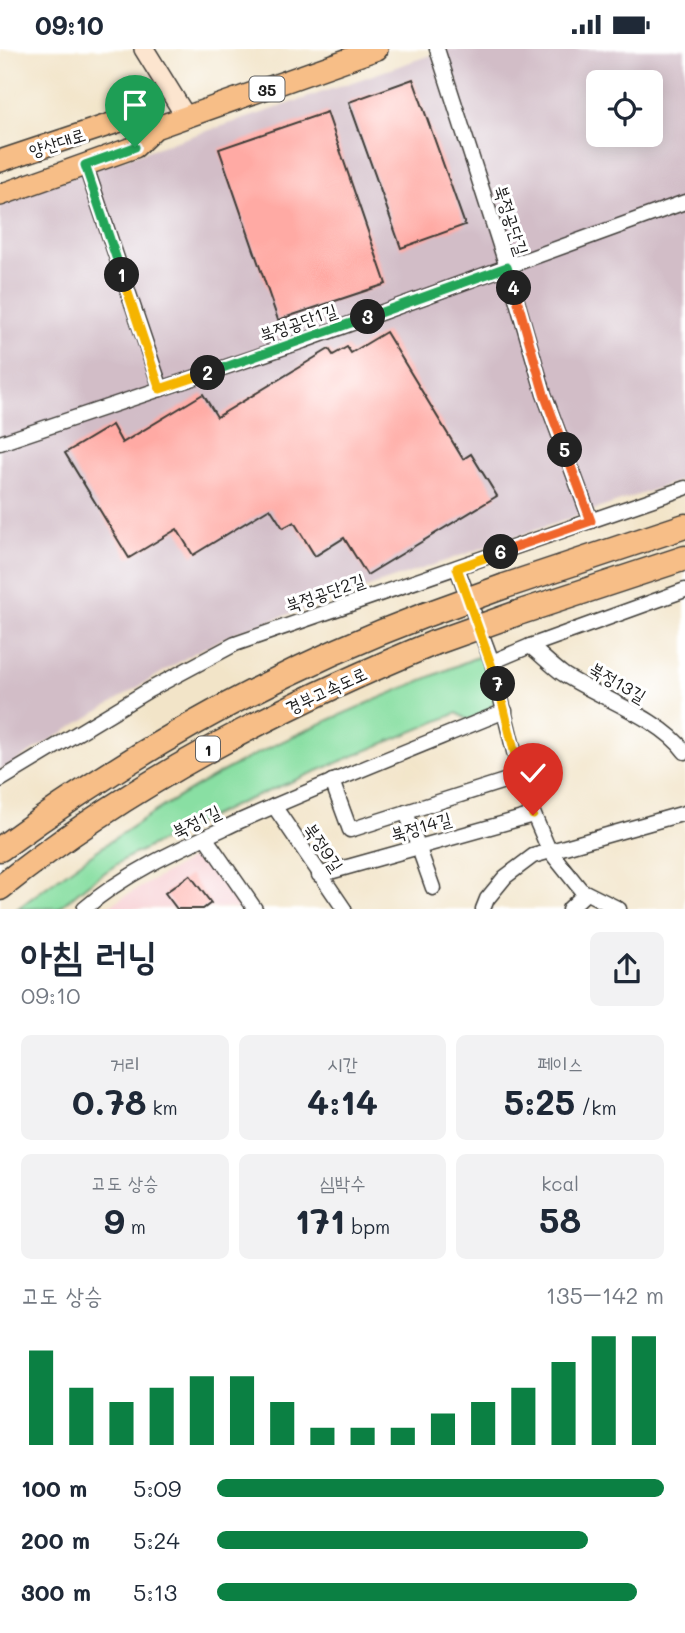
<!DOCTYPE html>
<html lang="ko">
<meta charset="utf-8">
<style>
body{margin:0;font-family:Mali,"Poor Story",sans-serif;background:#f2f2f3;color:#1f2937;height:100vh;display:flex;flex-direction:column;font-size:26px;white-space:nowrap}
*{box-sizing:border-box;margin:0}
p{font-size:23px;color:#747a83}
.icon{flex:none;width:38px;height:38px;fill:none;stroke:currentColor;stroke-width:2;stroke-linecap:round;stroke-linejoin:round}
.map{position:relative;height:860px;overflow:hidden}
.sheet{display:flex;flex-direction:column;background:#fff;flex:1}
.sheet>*{flex:none}
.buttons{position:absolute;left:586px;top:21px;display:grid;gap:14px}
.buttons a{display:grid;place-items:center;width:77px;height:77px;border-radius:10px;background:#fff;box-shadow:0 4px 18px #0003;font-size:35px}
.pin{position:absolute;display:grid;place-items:center;width:60px;height:60px;color:#fff;margin:-72px -30px;border-radius:50% 50% 50% 0;rotate:-45deg;box-shadow:0 0 7px #0007}
.pin .icon{rotate:45deg}
.km{position:absolute;width:35px;height:35px;margin:-18px;border-radius:50%;background:#222;color:#fff;font-size:19px;line-height:35px;text-align:center}
.round{display:grid;place-items:center;flex:none;width:74px;height:74px;border-radius:10px;background:#f2f2f3}
.head{display:flex;align-items:center;justify-content:space-between;height:119px;padding:0 21px}
h1{font-size:38px;font-weight:800;line-height:52px}
.metrics{display:grid;grid-template-columns:repeat(3,1fr);gap:10px;height:119px;padding:7px 21px}
.metrics div{display:grid;align-content:center;border-radius:10px;background:#f2f2f3;text-align:center}
.metrics b{font-size:35px;font-weight:800}
.metrics small{font-size:19px;font-weight:400}
.metrics p{font-size:19px}
.chart{height:196px;padding:14px 21px}
.chart p{display:flex;justify-content:space-between}
.chart svg{width:100%;height:126px;margin-top:7px;stroke:#0b8043;stroke-width:6}
ul{padding:0 21px;list-style:none;font-size:23px}
li{display:grid;grid-template-columns:112px 84px 1fr;align-items:center;height:52px}
li i{height:18px;border-radius:9px;background:#0b8043}
.status{display:flex;justify-content:space-between;align-items:center;height:49px;padding:0 35px;background:#fff;direction:ltr}
.status svg{height:19px;fill:currentColor}
.map>svg:first-child{display:block}
.built{fill:#f7cfd3}
.industrial{fill:#d2bdc7;fill-rule:evenodd}
.green{fill:#89dfa3;stroke:#527e60;stroke-width:2}
.building{fill:#ffaaa4}
.lines{fill:none;stroke-linecap:round;stroke-linejoin:round}
.minor-casing{stroke:#3c3a36;stroke-width:17}
.secondary-casing{stroke:#3c3a36;stroke-width:22}
.primary-casing{stroke:#3c3a36;stroke-width:24}
.motorway-casing{stroke:#3c3a36;stroke-width:27}
.minor{stroke:#fff;stroke-width:14}
.secondary{stroke:#fce5cf;stroke-width:19}
.primary{stroke:#f7be87;stroke-width:21}
.motorway{stroke:#f7be87;stroke-width:24}
.motorway-bridge-casing{stroke:#3c3a36;stroke-width:27;stroke-linecap:butt}
.motorway-bridge{stroke:#f7be87;stroke-width:24}
.split-1-casing{stroke:#fff;stroke-width:14}
.split-2-casing{stroke:#fff;stroke-width:14}
.split-3-casing{stroke:#fff;stroke-width:14}
.split-4-casing{stroke:#fff;stroke-width:14}
.split-5-casing{stroke:#fff;stroke-width:14}
.split-6-casing{stroke:#fff;stroke-width:14}
.split-7-casing{stroke:#fff;stroke-width:14}
.split-8-casing{stroke:#fff;stroke-width:14}
.split-1{stroke:#22a559;stroke-width:9}
.split-2{stroke:#f5b400;stroke-width:9}
.split-3{stroke:#22a559;stroke-width:9}
.split-4{stroke:#22a559;stroke-width:9}
.split-5{stroke:#f0652b;stroke-width:9}
.split-6{stroke:#f0652b;stroke-width:9}
.split-7{stroke:#f5b400;stroke-width:9}
.split-8{stroke:#f5b400;stroke-width:9}
.labels{text-anchor:middle;dominant-baseline:central;stroke-width:6;stroke-linejoin:round;paint-order:stroke}
.shield{fill:#fff;stroke:#606060;stroke-width:2}
.shield-label{font-size:16px;font-weight:bold;fill:#1c1c1c}
.street-label{font-size:18px;fill:#1c1c1c;stroke:#fff}
</style>
<div class="status"><b>09:10</b><svg viewBox="0 0 49 12"><path d="M0 12V9h3v3zM5 12V6h3v6zM10 12V3h3v9zM15 12V0h3v12zM26 1h20v11H26zM47 4h2v5h-2z"/></svg></div>
<div class="map">
<svg width="685" height="860" viewBox="0 0 685 860">
<rect width="100%" height="100%" fill="#fff"/>
<filter id="ink" filterUnits="userSpaceOnUse"><feTurbulence type="fractalNoise" baseFrequency=".0143" numOctaves="2"/><feDisplacementMap in="SourceGraphic" scale="14" xChannelSelector="R" yChannelSelector="G"/><feConvolveMatrix kernelMatrix="1 2 1 2 8 2 1 2 1" color-interpolation-filters="sRGB"/></filter>
<filter id="wash" filterUnits="userSpaceOnUse"><feTurbulence type="fractalNoise" baseFrequency=".00686" numOctaves="4" result="noise"/><feDisplacementMap in="SourceGraphic" scale="28" xChannelSelector="R" yChannelSelector="G"/><feGaussianBlur stdDeviation="1.57" result="paint"/><feColorMatrix in="noise" values="0 0 0 0 0 0 0 0 0 0 0 0 0 0 0 0 0 1.4 0 .05"/><feComposite in="paint" operator="in"/></filter>
<g filter="url(#wash)">
<rect width="100%" height="100%" fill="#f2e4c8"/>
<polygon class="built" points="205,802 246,859 102,860"/>
<path class="industrial" d="M448,0h237v430l-451,154 -40,20 -194,118v-572l271,-89zM598,33h53v53h-53z"/>
<path class="green" d="M482,606l15,43 -9,13 -20,9 -11,-7 -222,92 -109,53 -38,26 -29,24 -42,1c65,-49 132,-97 203,-136 83,-45 175,-81 262,-118z"/>
<g id="blocks">
<g class="building">
<polygon points="413,30 465,176 401,199 349,53"/>
<polygon points="327,63 386,235 278,271 219,100"/>
<polygon points="386,283 463,410 471,405 497,447 367,526 344,489 315,507 294,473 283,479 270,459 193,506 177,480 129,509 65,404 112,376 122,394 203,345 217,368 329,300 333,306 347,298 351,304"/>
<polygon points="190,826 211,854 203,860 177,860 165,844"/>
</g>
</g>
</g>
<g filter="url(#ink)">
<use href="#blocks" fill-opacity="0" stroke="#3c3a36" stroke-width="2"/>
<g class="lines">
<g class="minor-casing">
<g id="minor">
<polyline points="437,0 507,218 544,345 591,472"/>
<polyline points="85,115 161,340"/>
<polyline points="0,394 303,292 685,153"/>
<polyline points="457,519 492,613 524,743 549,801 581,841 619,860"/>
<path d="M530,597c11,9 22,20 33,28 35,23 99,45 122,78"/>
<polyline points="492,613 530,597 685,541"/>
<polyline points="0,731 149,641 235,595 685,439"/>
<polyline points="332,732 350,781 520,727"/>
<polyline points="274,757 344,860"/>
<polyline points="406,763 433,839"/>
<polyline points="205,788 255,860"/>
<polyline points="319,826 533,766"/>
<path d="M84,860c43,-38 104,-64 156,-88 88,-39 177,-74 265,-110"/>
<polyline points="483,860 487,850 505,828 533,807 685,764"/>
<polyline points="569,860 586,844"/>
</g>
</g>
<g class="secondary-casing">
<polyline id="secondary" points="144,0 186,68"/>
</g>
<g class="primary-casing">
<g id="primary">
<polyline points="0,112 126,70 155,79"/>
<polyline points="0,146 135,98 155,79 377,0"/>
</g>
</g>
<g class="motorway-casing">
<g id="motorway">
<polyline points="505,537 685,477"/>
<polyline points="518,564 685,509"/>
<path d="M0,800c131,-96 273,-177 425,-234"/>
<path d="M0,839c131,-105 279,-181 434,-245"/>
</g>
</g>
<use href="#minor" class="minor"/>
<use href="#secondary" class="secondary"/>
<use href="#primary" class="primary"/>
<use href="#motorway" class="motorway"/>
<g class="motorway-bridge-casing">
<g id="motorway-bridge">
<polyline points="425,566 505,537"/>
<polyline points="434,594 518,564"/>
</g>
</g>
<use href="#motorway-bridge" class="motorway-bridge"/>
</g>
</g>
<g class="lines" filter="url(#ink)">
<g class="split-1-casing">
<polyline id="split-1" points="122,226 85,116 135,98"/>
</g>
<g class="split-2-casing">
<polyline id="split-2" points="122,226 160,340 208,324"/>
</g>
<g class="split-3-casing">
<polyline id="split-3" points="208,324 368,268"/>
</g>
<g class="split-4-casing">
<polyline id="split-4" points="368,268 507,218 514,239"/>
</g>
<g class="split-5-casing">
<polyline id="split-5" points="514,239 544,345 565,401"/>
</g>
<g class="split-6-casing">
<polyline id="split-6" points="501,503 591,472 565,401"/>
</g>
<g class="split-7-casing">
<polyline id="split-7" points="498,635 457,519 501,503"/>
</g>
<g class="split-8-casing">
<polyline id="split-8" points="498,635 524,743 533,766"/>
</g>
<use href="#split-1" class="split-1"/>
<use href="#split-2" class="split-2"/>
<use href="#split-3" class="split-3"/>
<use href="#split-4" class="split-4"/>
<use href="#split-5" class="split-5"/>
<use href="#split-6" class="split-6"/>
<use href="#split-7" class="split-7"/>
<use href="#split-8" class="split-8"/>
</g>
<g class="labels">
<g class="shield">
<rect x="249.5" y="27.5" width="35" height="25" rx="5"/>
<rect x="196" y="687.5" width="24" height="25" rx="5"/>
</g>
<g class="shield-label">
<text x="267" y="40">35</text>
<text x="208" y="700">1</text>
</g>
<g class="street-label">
<text transform="translate(57 93) rotate(-18)">양산대로</text>
<text transform="translate(512 171) rotate(72)">북정공단길</text>
<text transform="translate(298 273) rotate(-19)">북정공단1길</text>
<text transform="translate(325 543) rotate(-19)">북정공단2길</text>
<text transform="translate(618 633) rotate(30)">북정13길</text>
<text transform="translate(326 641) rotate(-25)">경부고속도로</text>
<text transform="translate(196 772) rotate(-26)">북정1길</text>
<text transform="translate(421 777) rotate(-16)">북정14길</text>
<text transform="translate(324 798) rotate(56)">북정9길</text>
</g>
</g>
</svg>
<div class="buttons">
<a><svg class="icon" aria-label="locate" viewBox="0 0 24 24"><circle cx="12" cy="12" r="6"/><path d="M12 2v4M12 18v4M2 12h4M18 12h4"/></svg></a>
</div>
<div class="pin" style="left:135px;top:98px;background:#1e9e55"><svg class="icon" aria-label="arrive" viewBox="0 0 24 24"><path d="M6 21V4h12l-3 4 3 4H6"/></svg></div>
<div class="pin" style="left:533px;top:766px;background:#d93025"><svg class="icon" aria-label="check" viewBox="0 0 24 24"><path d="M5 12l5 5 9-10"/></svg></div>
<b class="km" style="left:122px;top:226px">1</b>
<b class="km" style="left:208px;top:324px">2</b>
<b class="km" style="left:368px;top:268px">3</b>
<b class="km" style="left:514px;top:239px">4</b>
<b class="km" style="left:565px;top:401px">5</b>
<b class="km" style="left:501px;top:503px">6</b>
<b class="km" style="left:498px;top:635px">7</b>
</div>
<section class="sheet">
<div class="head"><div><h1>아침 러닝</h1><p>09:10</p></div><a class="round"><svg class="icon" aria-label="share" viewBox="0 0 24 24"><path d="M12 15V3M7 8l5-5 5 5M5 13v7h14v-7"/></svg></a></div>
<div class="metrics">
<div><p>거리</p><b>0.78<small> km</small></b></div>
<div><p>시간</p><b>4:14</b></div>
<div><p>페이스</p><b>5:25<small> /km</small></b></div>
</div>
<div class="metrics">
<div><p>고도 상승</p><b>9<small> m</small></b></div>
<div><p>심박수</p><b>171<small> bpm</small></b></div>
<div><p>kcal</p><b>58</b></div>
</div>
<div class="chart"><p><span>고도 상승</span>135–142 m</p>
<svg viewBox="0 0 160 44" preserveAspectRatio="none"><path d="M5 44V11M15 44V24M25 44V29M35 44V24M45 44V20M55 44V20M65 44V29M75 44V38M85 44V38M95 44V38M105 44V33M115 44V29M125 44V24M135 44V15M145 44V6M155 44V6"/></svg>
</div>
<ul>
<li><b>100 m</b>5:09<i style="width:100%"></i></li>
<li><b>200 m</b>5:24<i style="width:83%"></i></li>
<li><b>300 m</b>5:13<i style="width:94%"></i></li>
</ul>
</section>
